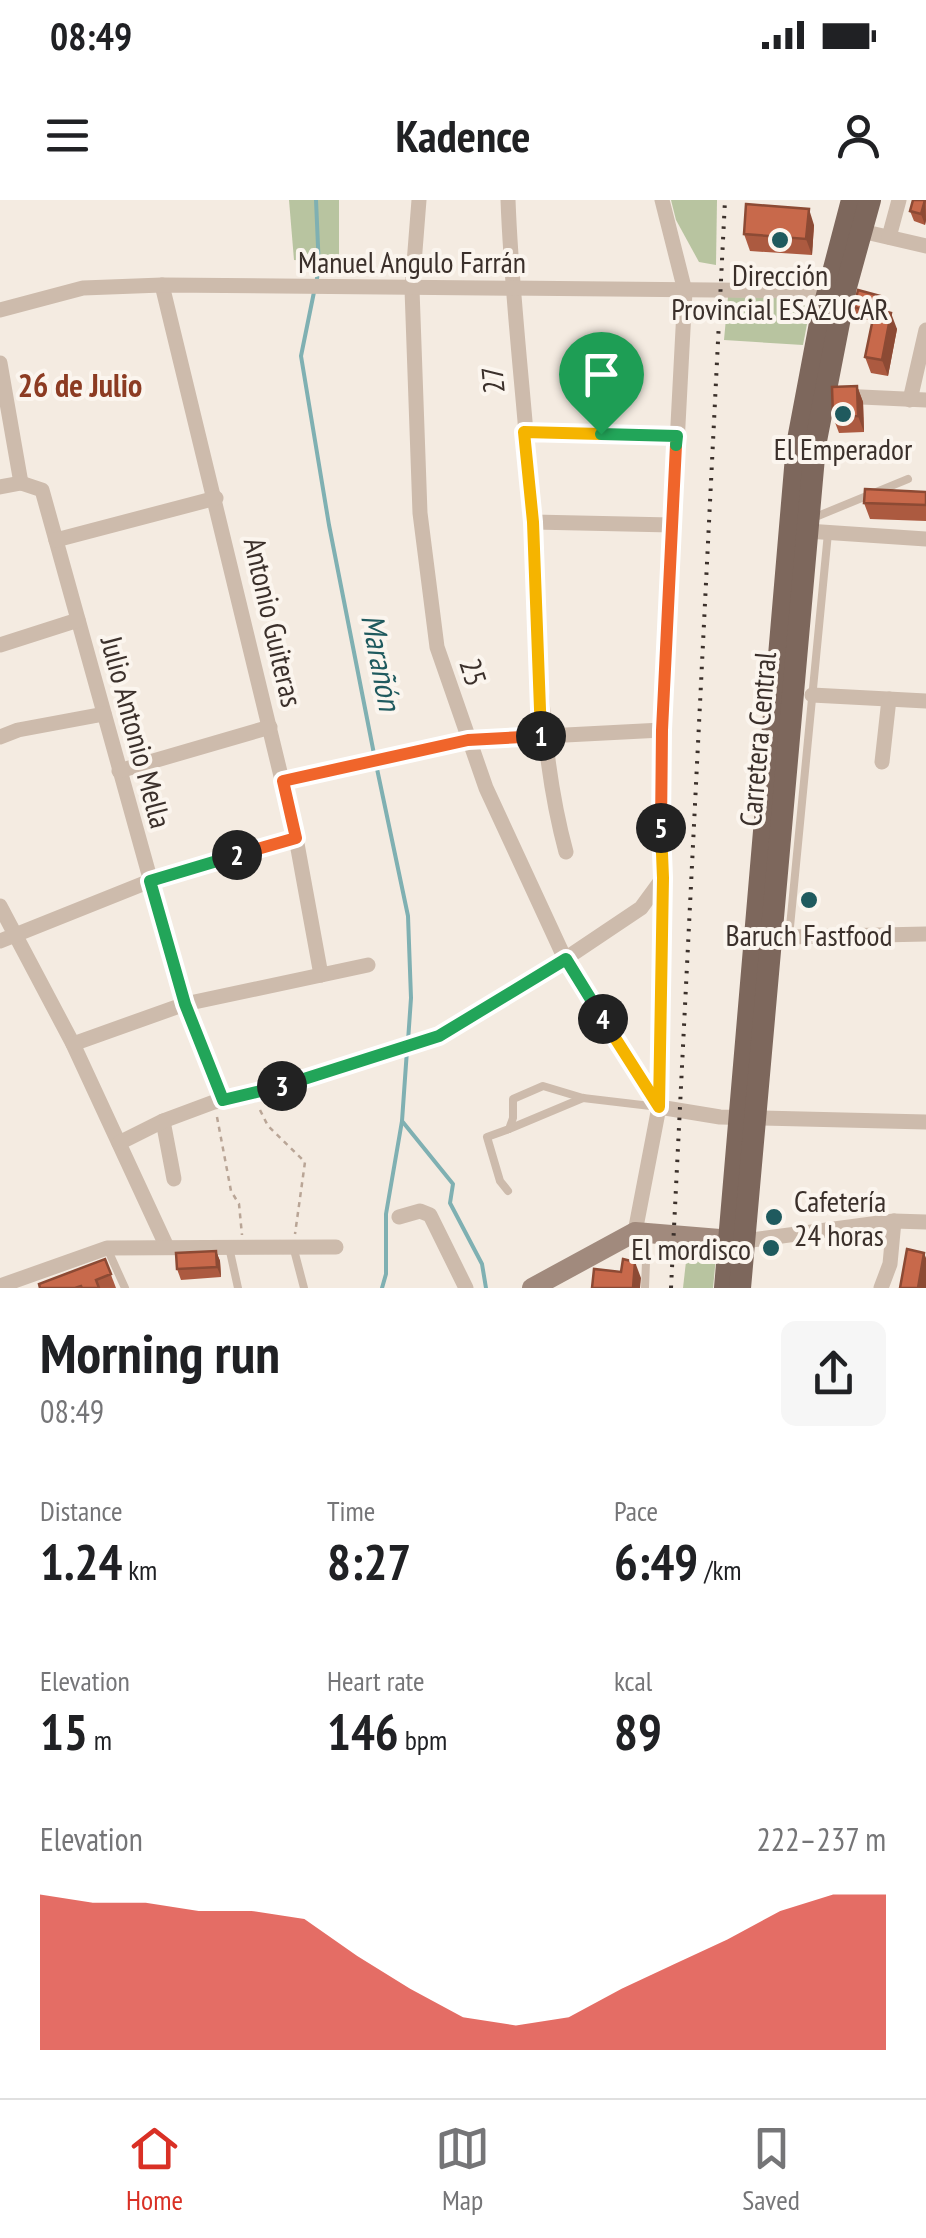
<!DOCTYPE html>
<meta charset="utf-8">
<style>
body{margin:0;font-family:"PT Sans Narrow",sans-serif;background:#f6f6f6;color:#202124;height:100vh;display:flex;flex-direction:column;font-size:38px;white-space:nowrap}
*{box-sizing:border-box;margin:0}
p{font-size:32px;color:#757577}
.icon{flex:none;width:55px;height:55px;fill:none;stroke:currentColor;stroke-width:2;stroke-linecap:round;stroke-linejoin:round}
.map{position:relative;height:1088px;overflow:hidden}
.sheet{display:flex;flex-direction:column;background:#fff;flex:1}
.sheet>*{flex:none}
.pin{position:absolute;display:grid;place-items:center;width:85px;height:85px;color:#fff;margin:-102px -42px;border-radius:50% 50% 50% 0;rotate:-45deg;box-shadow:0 0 10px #0007}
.pin .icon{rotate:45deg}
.km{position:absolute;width:50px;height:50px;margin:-25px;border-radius:50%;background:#222;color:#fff;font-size:28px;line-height:50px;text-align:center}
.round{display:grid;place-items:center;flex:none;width:105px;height:105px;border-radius:15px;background:#f6f6f6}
.summary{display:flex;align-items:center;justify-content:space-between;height:170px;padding:0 40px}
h1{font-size:55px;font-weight:700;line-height:75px}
.stats{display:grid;grid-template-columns:repeat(3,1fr);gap:15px;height:170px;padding:10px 40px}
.stats div{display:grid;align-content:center}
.stats b{font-size:50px;font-weight:700}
.stats small{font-size:28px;font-weight:400}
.stats p{font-size:28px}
.chart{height:280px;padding:20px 40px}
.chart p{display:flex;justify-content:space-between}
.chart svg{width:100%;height:180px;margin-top:10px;fill:#d93025;opacity:.7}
.status{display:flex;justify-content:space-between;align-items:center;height:70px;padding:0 50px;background:#fff;direction:ltr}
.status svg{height:28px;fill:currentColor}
header{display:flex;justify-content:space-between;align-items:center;height:130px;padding:0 40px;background:#fff;font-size:45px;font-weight:700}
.tabs{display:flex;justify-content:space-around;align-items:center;height:140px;border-top:2px solid #e0e0e0;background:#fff;font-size:28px;color:#757577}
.tabs a{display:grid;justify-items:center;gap:5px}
.tabs .current{color:#d93025}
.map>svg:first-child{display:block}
.green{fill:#b8c4a0}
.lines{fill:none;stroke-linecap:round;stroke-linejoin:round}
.stream{stroke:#7fb0b2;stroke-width:4}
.path{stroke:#b9a596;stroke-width:2.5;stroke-dasharray:5 5;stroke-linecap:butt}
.lane{stroke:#cdbbac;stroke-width:8}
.street{stroke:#cdbbac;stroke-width:15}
.secondary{stroke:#a18a7d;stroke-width:20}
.primary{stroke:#7d675c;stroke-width:22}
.rail{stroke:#3b302b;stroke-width:4;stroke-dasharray:2.5 8;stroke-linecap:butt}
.wall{fill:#ac5a40}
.shaded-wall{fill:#8c4a34}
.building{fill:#c8694b;stroke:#8c4a34;stroke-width:2.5}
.split-1-casing{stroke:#fff;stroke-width:20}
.split-2-casing{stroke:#fff;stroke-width:20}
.split-3-casing{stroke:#fff;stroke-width:20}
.split-4-casing{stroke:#fff;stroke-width:20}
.split-5-casing{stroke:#fff;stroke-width:20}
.split-6-casing{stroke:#fff;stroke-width:20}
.split-7-casing{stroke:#fff;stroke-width:20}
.split-1{stroke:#f5b400;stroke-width:12}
.split-2{stroke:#f0652b;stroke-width:12}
.split-3{stroke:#22a559;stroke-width:12}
.split-4{stroke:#22a559;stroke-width:12}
.split-5{stroke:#f5b400;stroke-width:12}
.split-6{stroke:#f0652b;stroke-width:12}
.split-7{stroke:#22a559;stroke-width:12}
.poi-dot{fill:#1f5a5e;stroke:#fbf5ee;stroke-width:4}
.labels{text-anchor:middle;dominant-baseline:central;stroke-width:8;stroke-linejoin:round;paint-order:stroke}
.street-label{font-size:30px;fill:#3b302b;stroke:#fbf5ee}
.poi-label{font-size:30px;fill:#3b302b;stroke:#fbf5ee}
.neighbourhood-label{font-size:32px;font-weight:bold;fill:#8c3b22;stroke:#fbf5ee}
.water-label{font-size:32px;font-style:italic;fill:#1f5a5e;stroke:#fbf5ee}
</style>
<div class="status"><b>08:49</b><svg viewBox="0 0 49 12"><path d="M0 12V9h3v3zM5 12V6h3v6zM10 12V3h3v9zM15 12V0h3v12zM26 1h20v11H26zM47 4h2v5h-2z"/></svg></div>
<header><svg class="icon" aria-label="menu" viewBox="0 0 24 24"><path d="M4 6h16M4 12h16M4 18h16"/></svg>Kadence<svg class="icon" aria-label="person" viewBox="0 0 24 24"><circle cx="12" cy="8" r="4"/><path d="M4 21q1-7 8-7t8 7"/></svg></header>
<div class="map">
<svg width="926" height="1088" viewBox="0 0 926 1088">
<rect width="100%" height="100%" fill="#f4ebe1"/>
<g class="green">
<polygon points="289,0 339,0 339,63 294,60"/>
<polygon points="671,0 717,0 716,65 699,62 676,20"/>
<polygon points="728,97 812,98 803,145 724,140"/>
<polygon points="688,1044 717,1047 713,1088 683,1088"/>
</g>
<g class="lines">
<g class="stream">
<polyline points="316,83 319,69 316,0"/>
<polyline points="314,92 301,156 329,325 374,554"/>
<polyline points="376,564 408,716 411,798 408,841"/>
<polyline points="407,850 402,921 453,984 450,1003 482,1064 486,1088"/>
<polyline points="382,1088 386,1074 386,1014 402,921"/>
</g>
<g class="path">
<polyline points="260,910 268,926 305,962 295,1034"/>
<polyline points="217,917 231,991 239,1004 242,1035"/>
</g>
<g class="lane">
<polyline points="813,318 908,279"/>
<polyline points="789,737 828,333"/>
<polyline points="509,929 583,898"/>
<polyline points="508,991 500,981 487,937 509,929 513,918 513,899 543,886 583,898 659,907"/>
<polyline points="293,1046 304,1088"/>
<polyline points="229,1047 238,1088"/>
<polyline points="107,1048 125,1088"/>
<polyline points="645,1088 647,1035"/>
</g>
<g class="street">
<polyline points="419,0 412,89 420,313 437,447 486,588 565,759 659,907"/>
<path d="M508,0c4,109 19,217 25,327 7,109 4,218 33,325"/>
<polyline points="857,30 926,46"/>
<polyline points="889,37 899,0"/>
<polyline points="162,85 296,638 321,775"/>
<polyline points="0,110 83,88 162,85 827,91"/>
<polyline points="0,163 21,283"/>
<polyline points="840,196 926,200"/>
<polyline points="910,200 926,130"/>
<polyline points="525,232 677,236"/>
<polyline points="0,287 21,283 42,290 185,804 223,900"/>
<polyline points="533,322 672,325"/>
<polyline points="807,331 926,339"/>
<polyline points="56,340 216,298"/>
<polyline points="0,445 78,420"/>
<polyline points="812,495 926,501"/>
<polyline points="0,537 18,530 104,514"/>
<polyline points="882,562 889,499"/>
<polyline points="119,571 270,527"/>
<polyline points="283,581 468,540 662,530"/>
<polyline points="0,706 73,844 166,1045"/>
<polyline points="789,737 926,734"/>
<polyline points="0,741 150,681 296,638"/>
<polyline points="73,844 185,804 368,765"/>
<polyline points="659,907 720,917 926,922"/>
<polyline points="163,921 174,979"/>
<polyline points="119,943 163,921 214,902 253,895 439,835 565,759 641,708 663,678"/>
<polyline points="399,1017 420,1011 430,1015 466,1088"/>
<polyline points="635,1032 659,907 663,678 662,530 685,91 662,0"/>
<polyline points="744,1041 894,1021 926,1022"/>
<polyline points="0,1086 107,1048 336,1047"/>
<polyline points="881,1088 890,1064 894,1021"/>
</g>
<polyline class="secondary" points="532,1088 635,1032 744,1041"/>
<g class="primary">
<polyline points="725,1088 797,245 821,118 852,0"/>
<polyline points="740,1088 815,246 846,87 870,0"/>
</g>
<polyline class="rail" points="671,1088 725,0"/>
</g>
<g class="wall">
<polygon points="926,0 926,20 925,25 914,21 910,11"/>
<polygon points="814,25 812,55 750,51 744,34"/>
<polygon points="880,96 884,106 883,111 897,129 888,176 871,173 865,157 873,121 858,118 854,107"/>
<polygon points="857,186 863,202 864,232 839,233 833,217"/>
<polygon points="926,292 926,321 870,319 864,303"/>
<polygon points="216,1051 220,1061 221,1077 181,1080 177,1069"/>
<polygon points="105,1059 116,1088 40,1088"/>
</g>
<g class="shaded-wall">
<polygon points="925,0 926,20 925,25 921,14"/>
<polygon points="809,9 814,25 812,55 806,39"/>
<polygon points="880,96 884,106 880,123 876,113"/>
<polygon points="891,113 897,129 888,176 882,160"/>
<polygon points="857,186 863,202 864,232 858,216"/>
<polygon points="216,1051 220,1061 221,1077 217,1067"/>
<polygon points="924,1053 926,1058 926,1088 918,1088"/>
<polygon points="635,1062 641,1078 640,1088 633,1088"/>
</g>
<g class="building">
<polygon points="913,0 925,0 921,14 910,11"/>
<polygon points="746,4 809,9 806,39 744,34"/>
<polygon points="858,90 880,96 877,110 875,109 874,112 854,107"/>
<polygon points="875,109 891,113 882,160 865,157"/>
<polygon points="857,186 858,216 833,217 832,187"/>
<polygon points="865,289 926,292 926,305 864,303"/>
<polygon points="907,1049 924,1053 918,1088 900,1088"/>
<polygon points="216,1051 217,1067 177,1069 176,1053"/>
<polygon points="105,1059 111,1074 96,1080 99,1088 82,1088 81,1086 75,1088 40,1088 39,1084"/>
<polygon points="623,1059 635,1062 633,1088 592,1088 594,1069 621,1072"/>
</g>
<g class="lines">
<g class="split-1-casing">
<polyline id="split-1" points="541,536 533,322 524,232 601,234"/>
</g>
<g class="split-2-casing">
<polyline id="split-2" points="237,655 296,638 283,581 468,540 541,536"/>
</g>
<g class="split-3-casing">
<polyline id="split-3" points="237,655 150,681 185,804 223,900 282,886"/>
</g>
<g class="split-4-casing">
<polyline id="split-4" points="282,886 439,836 566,759 603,819"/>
</g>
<g class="split-5-casing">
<polyline id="split-5" points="603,819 659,907 663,678 661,628"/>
</g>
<g class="split-6-casing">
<polyline id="split-6" points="661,628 662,530 676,245"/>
</g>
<g class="split-7-casing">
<polyline id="split-7" points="601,234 677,236 676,245"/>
</g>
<use href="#split-1" class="split-1"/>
<use href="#split-2" class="split-2"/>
<use href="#split-3" class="split-3"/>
<use href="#split-4" class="split-4"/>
<use href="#split-5" class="split-5"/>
<use href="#split-6" class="split-6"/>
<use href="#split-7" class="split-7"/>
</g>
<g class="poi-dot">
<circle cx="780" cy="40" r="10"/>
<circle cx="843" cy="214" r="10"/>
<circle cx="809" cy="700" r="10"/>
<circle cx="774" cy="1017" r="10"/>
<circle cx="771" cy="1048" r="10"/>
</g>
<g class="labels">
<g class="street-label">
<text x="412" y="61">Manuel Angulo Farrán</text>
<text transform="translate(492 180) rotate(-95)">27</text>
<text transform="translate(274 422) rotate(77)">Antonio Guiteras</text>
<text transform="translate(474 472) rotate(72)">25</text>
<text transform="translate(137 532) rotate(75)">Julio Antonio Mella</text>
<text transform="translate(757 539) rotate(-85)">Carretera Central</text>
</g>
<g class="poi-label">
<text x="780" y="74">Dirección<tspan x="780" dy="34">Provincial ESAZUCAR</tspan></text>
<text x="843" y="248">El Emperador</text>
<text x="809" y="734">Baruch Fastfood</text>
<text x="794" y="1000" text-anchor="start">Cafetería<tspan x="794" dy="34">24 horas</tspan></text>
<text x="751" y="1048" text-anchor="end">El mordisco</text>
</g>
<g class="neighbourhood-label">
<text x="80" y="185">26 de Julio</text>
</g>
<g class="water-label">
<text transform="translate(382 462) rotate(79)">Marañón</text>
</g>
</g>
</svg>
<div class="pin" style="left:601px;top:234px;background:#1e9e55"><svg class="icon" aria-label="arrive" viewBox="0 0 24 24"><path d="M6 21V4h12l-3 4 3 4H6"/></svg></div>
<b class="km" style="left:541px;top:536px">1</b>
<b class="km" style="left:237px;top:655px">2</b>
<b class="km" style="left:282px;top:886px">3</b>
<b class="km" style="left:603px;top:819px">4</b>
<b class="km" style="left:661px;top:628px">5</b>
</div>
<section class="sheet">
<div class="summary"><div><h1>Morning run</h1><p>08:49</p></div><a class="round"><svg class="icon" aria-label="share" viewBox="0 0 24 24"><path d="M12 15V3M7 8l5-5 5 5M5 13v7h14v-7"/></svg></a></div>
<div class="stats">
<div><p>Distance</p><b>1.24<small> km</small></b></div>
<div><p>Time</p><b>8:27</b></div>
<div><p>Pace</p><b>6:49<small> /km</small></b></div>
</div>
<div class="stats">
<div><p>Elevation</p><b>15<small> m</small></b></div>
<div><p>Heart rate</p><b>146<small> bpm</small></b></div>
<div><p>kcal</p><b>89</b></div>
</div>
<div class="chart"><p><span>Elevation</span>222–237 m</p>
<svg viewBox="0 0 160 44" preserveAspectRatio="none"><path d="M0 44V6L10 8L20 8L30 10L40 10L50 12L60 21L70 29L80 36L90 38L100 36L110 29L120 23L130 17L140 10L150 6L160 6V44z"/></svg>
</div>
</section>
<nav class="tabs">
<a class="current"><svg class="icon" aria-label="home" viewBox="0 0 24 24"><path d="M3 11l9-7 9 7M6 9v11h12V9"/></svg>Home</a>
<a><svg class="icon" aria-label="map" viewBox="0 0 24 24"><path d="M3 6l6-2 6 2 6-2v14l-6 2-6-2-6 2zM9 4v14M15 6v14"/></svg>Map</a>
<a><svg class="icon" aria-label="saved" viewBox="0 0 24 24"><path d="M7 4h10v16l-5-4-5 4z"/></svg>Saved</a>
</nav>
